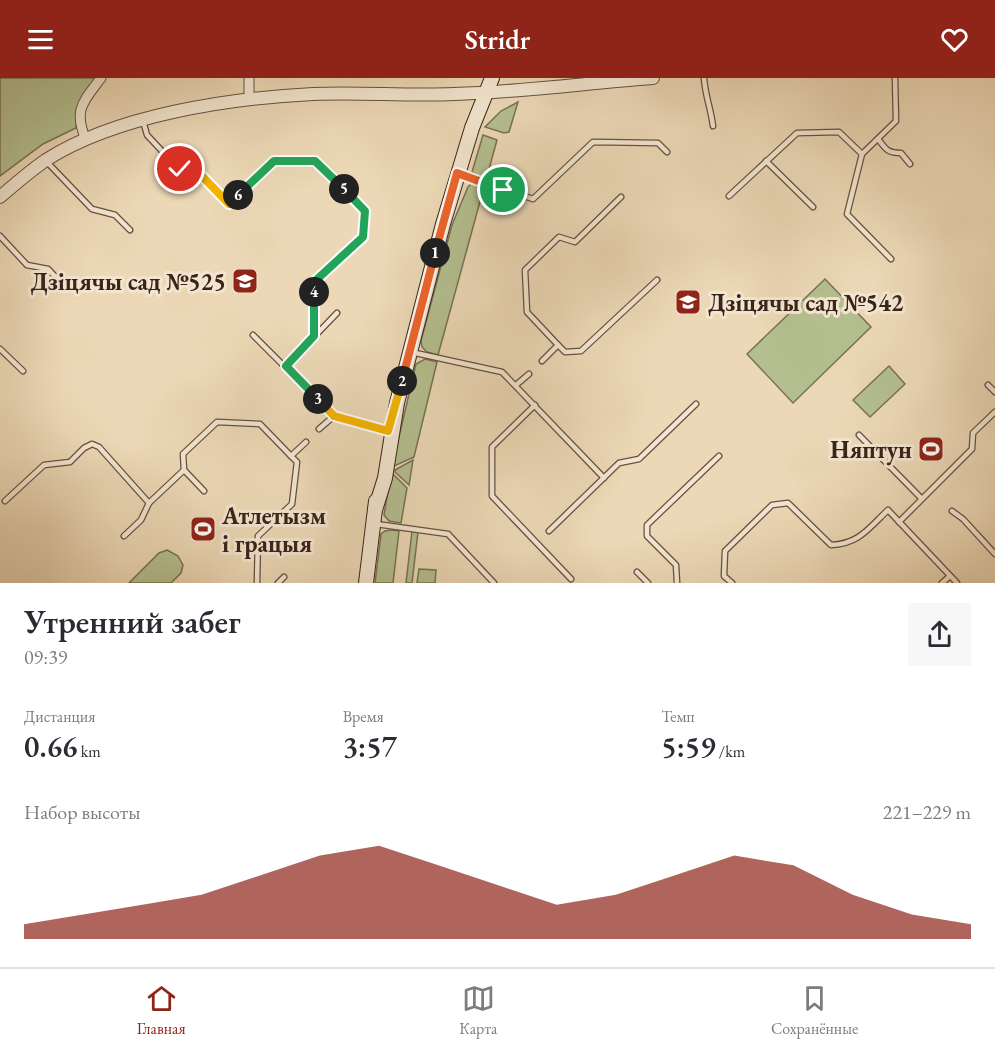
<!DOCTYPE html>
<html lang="ru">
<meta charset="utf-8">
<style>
body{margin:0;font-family:"EB Garamond",serif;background:#f7f7f7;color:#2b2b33;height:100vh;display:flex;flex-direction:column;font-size:22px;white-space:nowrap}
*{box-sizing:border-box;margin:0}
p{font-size:20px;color:#7c7c81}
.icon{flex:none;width:33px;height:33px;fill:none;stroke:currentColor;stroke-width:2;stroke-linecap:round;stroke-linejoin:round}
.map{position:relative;height:505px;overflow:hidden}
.panel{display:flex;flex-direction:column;background:#fff;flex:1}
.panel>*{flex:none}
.pin{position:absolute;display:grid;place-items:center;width:51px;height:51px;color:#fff;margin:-26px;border:3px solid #fff;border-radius:50%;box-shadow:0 2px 6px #0007}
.km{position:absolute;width:30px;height:30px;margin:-15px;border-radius:50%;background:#222;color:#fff;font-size:16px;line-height:30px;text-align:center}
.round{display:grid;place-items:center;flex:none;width:63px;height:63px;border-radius:0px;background:#f7f7f7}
.headline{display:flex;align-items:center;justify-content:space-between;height:102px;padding:0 24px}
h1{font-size:33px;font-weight:600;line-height:45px}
.figures{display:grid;grid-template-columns:repeat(3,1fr);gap:9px;height:102px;padding:6px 24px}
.figures div{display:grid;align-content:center}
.figures b{font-size:30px;font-weight:600}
.figures small{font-size:16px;font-weight:400}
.figures p{font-size:16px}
.chart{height:168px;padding:12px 24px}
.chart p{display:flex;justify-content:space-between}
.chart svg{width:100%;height:108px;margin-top:6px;fill:#8f2418;opacity:.7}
header{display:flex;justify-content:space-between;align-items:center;height:78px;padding:0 24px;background:#8f2418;color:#fff;font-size:27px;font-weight:600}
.tab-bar{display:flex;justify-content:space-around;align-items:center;height:84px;border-top:2px solid #e1e1e2;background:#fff;font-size:16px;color:#7c7c81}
.tab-bar a{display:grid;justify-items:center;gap:3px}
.tab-bar .current{color:#8f2418}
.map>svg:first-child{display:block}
.green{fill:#b4bf90;stroke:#777156;stroke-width:1.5}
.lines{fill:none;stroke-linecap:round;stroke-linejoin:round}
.service-casing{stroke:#665042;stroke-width:7}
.minor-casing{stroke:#665042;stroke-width:11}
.tertiary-casing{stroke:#665042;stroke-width:14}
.secondary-casing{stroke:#3a231b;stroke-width:16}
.service{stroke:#f3e6d0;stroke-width:4.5}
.minor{stroke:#f3e6d0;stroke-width:9}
.tertiary{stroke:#f3e6d0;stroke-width:12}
.secondary{stroke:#f3e6d0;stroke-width:14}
.split-1-casing{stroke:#fff;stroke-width:12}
.split-2-casing{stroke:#fff;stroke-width:12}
.split-3-casing{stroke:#fff;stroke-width:12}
.split-4-casing{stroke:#fff;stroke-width:12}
.split-5-casing{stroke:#fff;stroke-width:12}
.split-6-casing{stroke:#fff;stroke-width:12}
.split-7-casing{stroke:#fff;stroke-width:12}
.split-1{stroke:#f0652b;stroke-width:8}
.split-2{stroke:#f0652b;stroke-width:8}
.split-3{stroke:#f5b400;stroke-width:8}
.split-4{stroke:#22a559;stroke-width:8}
.split-5{stroke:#22a559;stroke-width:8}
.split-6{stroke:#22a559;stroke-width:8}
.split-7{stroke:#f5b400;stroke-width:8}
.labels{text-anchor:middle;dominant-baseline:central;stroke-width:6;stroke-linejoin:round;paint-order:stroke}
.poi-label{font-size:24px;font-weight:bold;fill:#3a231b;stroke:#f3e6d0;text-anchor:end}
</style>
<header><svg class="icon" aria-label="menu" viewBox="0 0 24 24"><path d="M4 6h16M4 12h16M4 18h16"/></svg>Stridr<svg class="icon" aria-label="heart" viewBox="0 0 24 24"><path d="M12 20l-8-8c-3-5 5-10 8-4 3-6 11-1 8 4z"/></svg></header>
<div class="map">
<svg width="995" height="505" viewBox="0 0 995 505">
<rect width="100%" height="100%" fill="#ecd8b6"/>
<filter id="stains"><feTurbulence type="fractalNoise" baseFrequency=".00333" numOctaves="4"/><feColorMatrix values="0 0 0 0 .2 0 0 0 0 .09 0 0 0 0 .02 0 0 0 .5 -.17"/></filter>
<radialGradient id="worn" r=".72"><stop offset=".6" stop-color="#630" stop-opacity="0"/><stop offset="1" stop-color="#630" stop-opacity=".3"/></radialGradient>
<g class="green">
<polygon points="0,0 96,0 78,30 76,50 43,66 0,98"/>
<polygon points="518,24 509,54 504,55 485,49 501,33"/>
<polygon points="483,57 497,62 486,102 472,94"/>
<polygon points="471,106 484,109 438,277 427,274 422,269 421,263 452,147 468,109"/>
<polygon points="825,201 871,249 793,325 747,276"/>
<polygon points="425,281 437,284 414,379 392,389 416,286"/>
<polygon points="889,288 905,306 870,339 853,322"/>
<polygon points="413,382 409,407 395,394 395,392"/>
<polygon points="391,394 407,410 401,445 389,443 384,437"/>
<polygon points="392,452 399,453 393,505 375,505 381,456 385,453"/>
<polygon points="412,453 418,454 412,505 406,505"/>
<polygon points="167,472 178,478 183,487 181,495 171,505 129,505 159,475"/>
<polygon points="419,491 436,492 435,505 417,505"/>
</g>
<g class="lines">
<g class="service-casing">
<g id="service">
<path d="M704,0c1,17 7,31 9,48"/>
<polyline points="143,43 147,57 175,87 180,91 200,96 229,126 274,83 315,83 365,133 363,159 314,204 314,258"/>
<path d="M878,61c8,10 9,14 23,14l9,11"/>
<polyline points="862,76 847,136 891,181"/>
<polyline points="46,83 92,131 115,137 130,152"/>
<polyline points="766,83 813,129"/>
<polyline points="461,97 533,121 593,64 658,65 667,74"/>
<polyline points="729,118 797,55 839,54 862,76 896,43 895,0"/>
<polyline points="0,158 27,187 48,191 67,211"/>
<polyline points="253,257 334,338 392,354"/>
<polyline points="558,267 527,234 525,192 559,159 575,164 621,119"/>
<polyline points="0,271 23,293"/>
<polyline points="411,274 502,294 604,400"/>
<polyline points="542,283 558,267 565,274 581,273 657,202"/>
<polyline points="286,288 337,235"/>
<polyline points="516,307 529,296"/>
<polyline points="988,307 995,314"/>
<polyline points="535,327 492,369 492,418 571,501"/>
<polyline points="319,351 334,338"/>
<polyline points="859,357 921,420"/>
<polyline points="204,413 184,392 183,376 217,344 260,346 291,378"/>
<polyline points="5,423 44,387 70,384 84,370 92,366 99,369 149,425"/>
<polyline points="952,433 963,441 995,476"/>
<polyline points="899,444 972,371 973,355 995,334"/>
<polyline points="376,446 448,456 494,505"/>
<polyline points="549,453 619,385 639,381 696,326"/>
<polyline points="124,458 141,442 149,425 184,392"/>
<polyline points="637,494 648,505"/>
<polyline points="257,505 258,458 292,426 297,384 291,378 306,364"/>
<polyline points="278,505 284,499"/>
<polyline points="677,505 676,487 647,458 647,447 719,378"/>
<path d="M732,505l-8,-7 1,-25 47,-46 16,-2 43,42c28,-1 38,-17 57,-35l69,73"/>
<polyline points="942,505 950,498"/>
</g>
</g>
<g class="minor-casing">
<g id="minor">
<polyline points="249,0 249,21"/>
<path d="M86,62c-13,-30 -3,-38 15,-62"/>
</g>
</g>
<g class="tertiary-casing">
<path id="tertiary" d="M0,119c15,-13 30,-26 46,-37 70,-45 184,-62 267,-66 47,-2 94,2 141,0 66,-2 133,-11 199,-16"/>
</g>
<g class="secondary-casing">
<g id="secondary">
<polyline points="375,432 385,400 397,325 443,146 472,50 492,0"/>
<polyline points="366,505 376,423"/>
</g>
</g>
<use href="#service" class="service"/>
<use href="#minor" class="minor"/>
<use href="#tertiary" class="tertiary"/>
<use href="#secondary" class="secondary"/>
</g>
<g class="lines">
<g class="split-1-casing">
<polyline id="split-1" points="435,175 457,95 503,112"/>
</g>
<g class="split-2-casing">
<polyline id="split-2" points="402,303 435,175"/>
</g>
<g class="split-3-casing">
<polyline id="split-3" points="318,321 334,338 388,353 402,303"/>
</g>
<g class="split-4-casing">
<polyline id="split-4" points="314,214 314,258 286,288 318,321"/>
</g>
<g class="split-5-casing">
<polyline id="split-5" points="314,214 314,204 363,159 365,133 344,111"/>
</g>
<g class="split-6-casing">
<polyline id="split-6" points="238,117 274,83 315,83 344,111"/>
</g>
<g class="split-7-casing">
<polyline id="split-7" points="180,91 200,96 229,126 238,117"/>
</g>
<use href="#split-1" class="split-1"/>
<use href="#split-2" class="split-2"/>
<use href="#split-3" class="split-3"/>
<use href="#split-4" class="split-4"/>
<use href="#split-5" class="split-5"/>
<use href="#split-6" class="split-6"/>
<use href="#split-7" class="split-7"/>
</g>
<defs>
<g id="school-square" transform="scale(1.35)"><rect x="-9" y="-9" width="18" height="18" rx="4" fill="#8f2418" stroke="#f3e6d0"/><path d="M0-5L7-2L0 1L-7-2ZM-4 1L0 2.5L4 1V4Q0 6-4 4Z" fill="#fff"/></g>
<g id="stadium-square" transform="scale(1.35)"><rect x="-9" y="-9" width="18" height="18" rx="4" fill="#8f2418" stroke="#f3e6d0"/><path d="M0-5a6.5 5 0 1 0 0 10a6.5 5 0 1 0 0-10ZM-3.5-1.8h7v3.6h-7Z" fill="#fff"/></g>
</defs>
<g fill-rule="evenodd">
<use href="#school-square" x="245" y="203"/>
<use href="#school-square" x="688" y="224"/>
<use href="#stadium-square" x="931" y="371"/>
<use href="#stadium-square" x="203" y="451"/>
</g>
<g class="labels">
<g class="poi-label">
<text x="226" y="203">Дзіцячы сад №525</text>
<text x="708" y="224" text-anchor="start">Дзіцячы сад №542</text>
<text x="912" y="371">Няптун</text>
<text x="222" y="437" text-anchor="start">Атлетызм<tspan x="222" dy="28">і грацыя</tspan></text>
</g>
</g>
<rect width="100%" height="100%" filter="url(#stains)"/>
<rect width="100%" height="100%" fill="url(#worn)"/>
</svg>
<div class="pin" style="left:503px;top:112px;background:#1e9e55"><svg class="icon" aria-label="arrive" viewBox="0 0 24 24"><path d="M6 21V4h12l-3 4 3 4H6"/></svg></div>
<div class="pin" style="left:180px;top:91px;background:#d93025"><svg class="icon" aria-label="check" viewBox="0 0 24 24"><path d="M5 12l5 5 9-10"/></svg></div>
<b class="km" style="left:435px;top:175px">1</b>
<b class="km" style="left:402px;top:303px">2</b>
<b class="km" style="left:318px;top:321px">3</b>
<b class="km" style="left:314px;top:214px">4</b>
<b class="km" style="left:344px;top:111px">5</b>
<b class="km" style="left:238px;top:117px">6</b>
</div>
<section class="panel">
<div class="headline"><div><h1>Утренний забег</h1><p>09:39</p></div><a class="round"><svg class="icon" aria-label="share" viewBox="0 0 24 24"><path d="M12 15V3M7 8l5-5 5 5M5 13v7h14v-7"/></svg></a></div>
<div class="figures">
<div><p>Дистанция</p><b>0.66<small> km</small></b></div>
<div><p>Время</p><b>3:57</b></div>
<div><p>Темп</p><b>5:59<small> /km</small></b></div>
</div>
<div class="chart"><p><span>Набор высоты</span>221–229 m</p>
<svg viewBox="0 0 160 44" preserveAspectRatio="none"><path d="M0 44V38L10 34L20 30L30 26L40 18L50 10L60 6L70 14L80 22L90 30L100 26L110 18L120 10L130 14L140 26L150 34L160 38V44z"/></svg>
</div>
</section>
<nav class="tab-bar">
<a class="current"><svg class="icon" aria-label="home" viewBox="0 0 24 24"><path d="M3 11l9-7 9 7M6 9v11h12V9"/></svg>Главная</a>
<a><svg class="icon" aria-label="map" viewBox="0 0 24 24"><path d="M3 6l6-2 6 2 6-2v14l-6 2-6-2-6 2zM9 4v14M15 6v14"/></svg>Карта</a>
<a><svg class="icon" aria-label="saved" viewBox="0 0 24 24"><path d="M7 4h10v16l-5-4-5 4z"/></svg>Сохранённые</a>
</nav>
